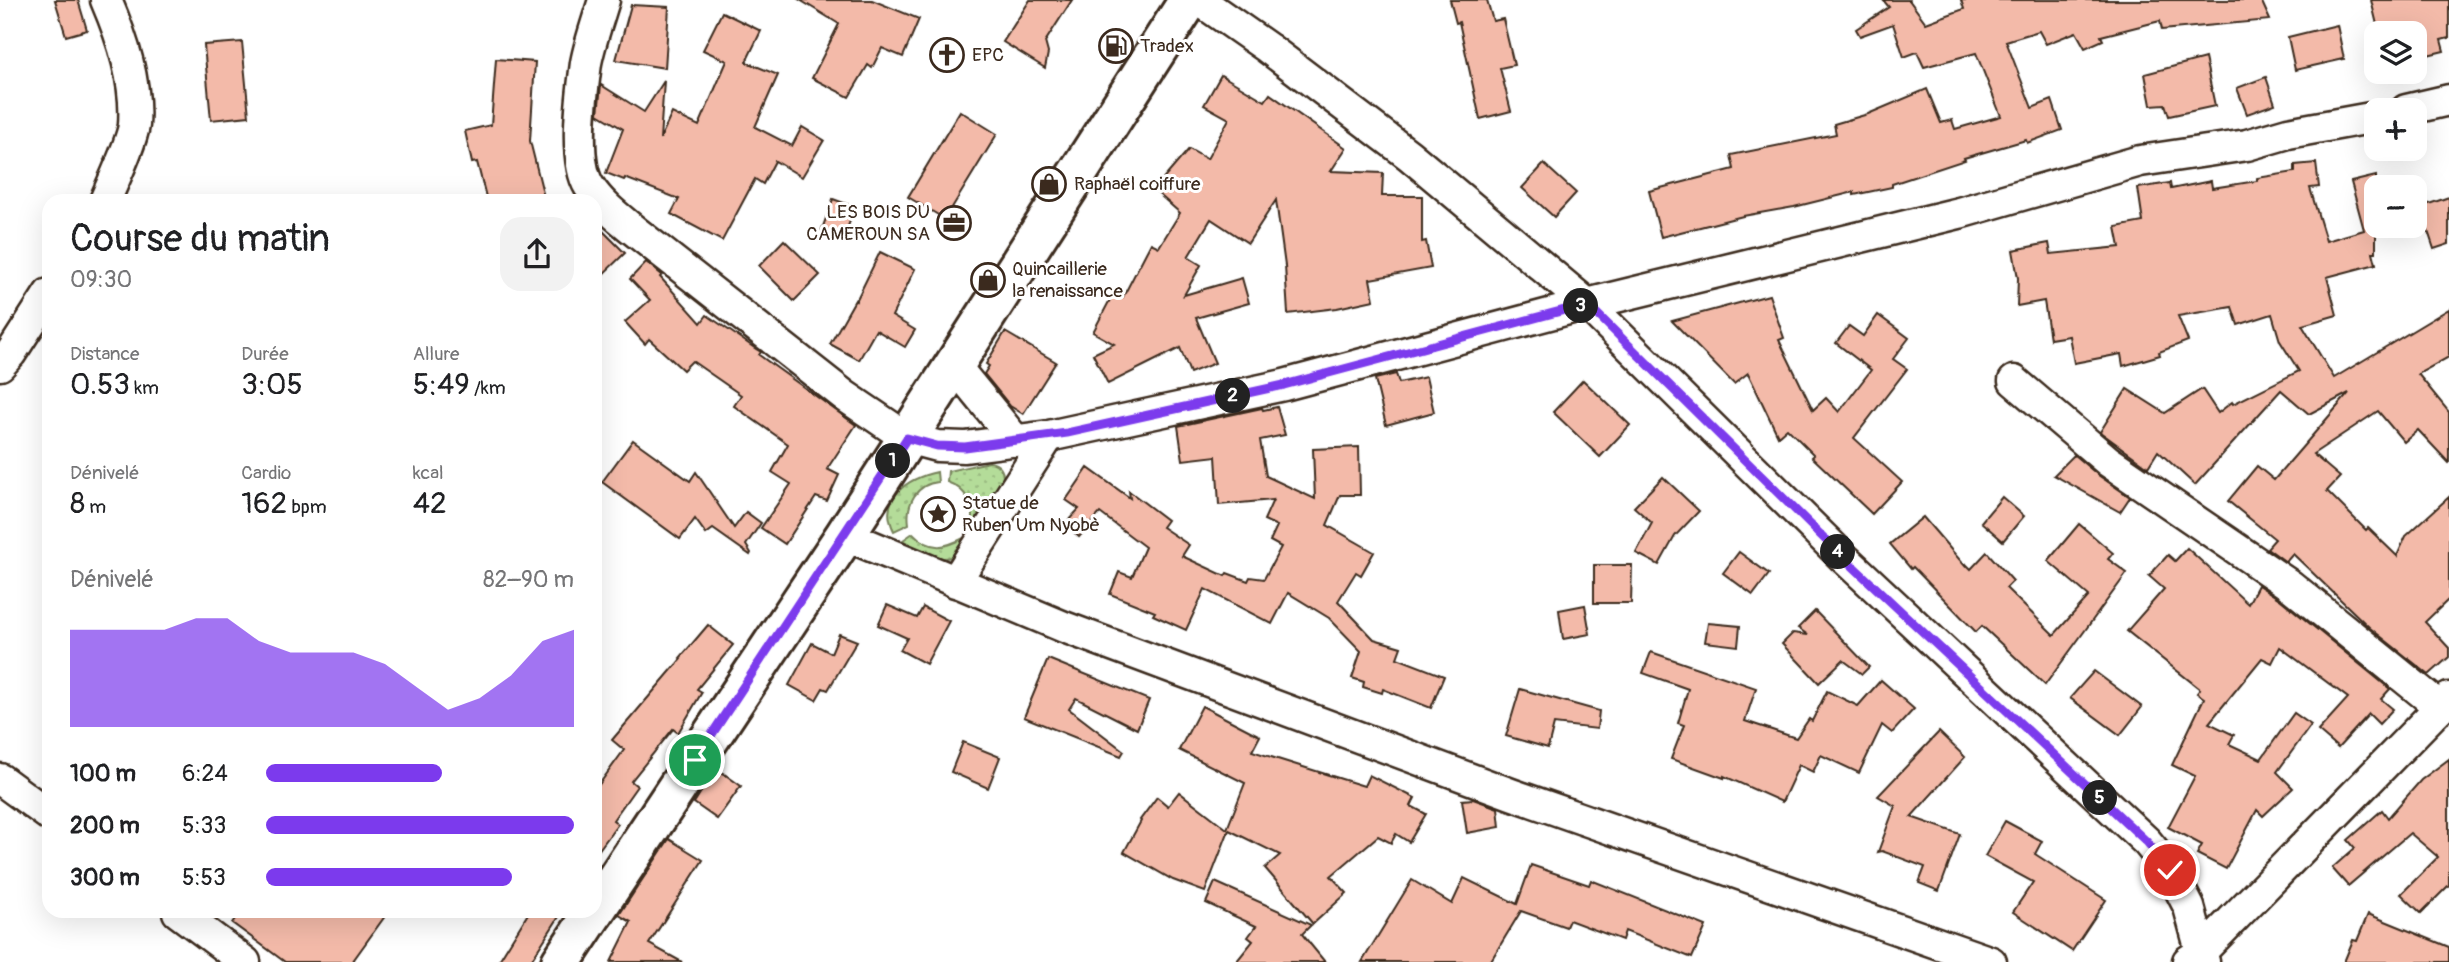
<!DOCTYPE html>
<html lang="fr">
<meta charset="utf-8">
<style>
body{margin:0;font-family:Pangolin,sans-serif;background:#f2f2f2;color:#202124;height:100vh;display:flex;flex-direction:column;font-size:26px;white-space:nowrap}
*{box-sizing:border-box;margin:0}
p{font-size:23px;color:#757577}
.icon{flex:none;width:38px;height:38px;fill:none;stroke:currentColor;stroke-width:2;stroke-linecap:round;stroke-linejoin:round}
.map{position:relative;flex:1;overflow:hidden}
.sheet{position:absolute;left:42px;top:194px;width:560px;height:724px;display:flex;flex-direction:column;background:#fff;border-radius:21px;box-shadow:0 7px 28px #0002}
.sheet>*{flex:none}
.buttons{position:absolute;left:2364px;top:21px;display:grid;gap:14px}
.buttons a{display:grid;place-items:center;width:63px;height:63px;border-radius:14px;background:#fff;box-shadow:0 7px 28px #0002;font-size:35px}
.pin{position:absolute;display:grid;place-items:center;width:60px;height:60px;color:#fff;margin:-30px;border:4px solid #fff;border-radius:50%;box-shadow:0 2px 7px #0007}
.km{position:absolute;width:35px;height:35px;margin:-18px;border-radius:50%;background:#222;color:#fff;font-size:19px;line-height:35px;text-align:center}
.round{display:grid;place-items:center;flex:none;width:74px;height:74px;border-radius:21px;background:#f2f2f2}
.overview{display:flex;align-items:center;justify-content:space-between;height:119px;padding:0 28px}
h1{font-size:38px;font-weight:600;line-height:52px}
.metrics{display:grid;grid-template-columns:repeat(3,1fr);gap:10px;height:119px;padding:7px 28px}
.metrics div{display:grid;align-content:center}
.metrics b{font-size:30px;font-weight:600}
.metrics small{font-size:19px;font-weight:400}
.metrics p{font-size:19px}
.chart{height:196px;padding:14px 28px}
.chart p{display:flex;justify-content:space-between}
.chart svg{width:100%;height:126px;margin-top:7px;fill:#7c3aed;opacity:.7}
ul{padding:0 28px;list-style:none;font-size:23px}
li{display:grid;grid-template-columns:112px 84px 1fr;align-items:center;height:52px}
li i{height:18px;border-radius:9px;background:#7c3aed}
.map>svg:first-child{display:block}
.grass{fill:url(#grass-dots);stroke:#78835c;stroke-width:2}
.building{fill:#f3baa9;stroke:#3b2a1e;stroke-width:2}
.lines{fill:none;stroke-linecap:round;stroke-linejoin:round}
.minor-casing{stroke:#3b2a1e;stroke-width:35}
.major-casing{stroke:#3b2a1e;stroke-width:44}
.minor{stroke:#fff;stroke-width:30}
.major{stroke:#fff;stroke-width:38}
.route-casing{stroke:#fff;stroke-width:14}
.route{stroke:#7c3aed;stroke-width:9}
.labels{text-anchor:middle;dominant-baseline:central;stroke-width:6;stroke-linejoin:round;paint-order:stroke}
.poi-label{font-size:19px;fill:#3b2a1e;stroke:#fff;text-anchor:start}
</style>
<div class="map">
<svg width="2449" height="962" viewBox="0 0 2449 962">
<defs>
<pattern id="grass-dots" width="8" height="8" patternUnits="userSpaceOnUse" patternTransform="scale(1.75)"><rect width="8" height="8" fill="#b4dc99"/><path d="M2 2h.1M6 6h.1" fill="none" stroke="#9cbd83" stroke-width="1.8" stroke-linecap="round"/></pattern>
</defs>
<rect width="100%" height="100%" fill="#fff"/>
<filter id="ink" filterUnits="userSpaceOnUse"><feTurbulence type="fractalNoise" baseFrequency=".0143" numOctaves="2"/><feDisplacementMap in="SourceGraphic" scale="14" xChannelSelector="R" yChannelSelector="G"/><feConvolveMatrix kernelMatrix="1 2 1 2 8 2 1 2 1" color-interpolation-filters="sRGB"/></filter>
<g filter="url(#ink)">
<g class="grass">
<path d="M989,462c10,1 15,8 14,18l-30,47 -2,-1c4,-20 -4,-37 -24,-44l1,-11z"/>
<path d="M937,472l1,10c-22,2 -32,22 -29,42l-15,7c-17,-34 15,-53 43,-59z"/>
<path d="M913,533c19,20 33,14 53,4l-14,20c-18,4 -36,-6 -49,-17z"/>
</g>
<g class="building">
<polygon points="55,0 78,0 87,30 66,36"/>
<polygon points="800,0 872,0 919,19 903,57 882,48 872,68 868,65 849,97 812,78 839,24"/>
<polygon points="1030,0 1072,0 1045,42 1048,53 1045,68 1003,42"/>
<polygon points="1450,0 1487,0 1493,21 1503,19 1514,65 1500,68 1511,111 1480,119 1459,22 1456,23"/>
<polygon points="1883,0 1909,0 1926,23 1964,9 1961,0 2261,0 2270,20 2162,30 2160,21 2101,36 2103,40 2085,48 2076,32 2046,44 2039,31 2006,41 2032,108 2052,100 2062,130 2027,143 2026,140 1964,158 1965,160 1892,184 1892,187 1854,195 1854,192 1794,207 1743,216 1661,237 1649,191 1734,169 1731,155 1836,134 1834,124 1868,114 1927,89 1941,123 1952,120 1955,129 2001,116 1976,53 1924,67 1917,52 1904,57 1893,24 1860,36 1856,29 1889,7"/>
<polygon points="2371,0 2449,0 2449,38 2441,40 2444,51 2415,58 2415,33 2379,33"/>
<polygon points="631,5 669,7 665,68 616,60"/>
<polygon points="722,12 761,31 746,62 778,75 755,127 792,146 802,127 824,140 802,177 775,161 763,184 755,179 722,241 671,214 679,199 625,178 624,180 606,173 623,129 598,114 601,85 644,112 664,81 660,139 672,113 699,126 727,61 703,50"/>
<polygon points="2337,25 2344,59 2295,70 2288,37"/>
<polygon points="242,42 249,116 211,120 204,45"/>
<polygon points="2205,58 2215,106 2169,116 2165,104 2151,105 2145,74"/>
<polygon points="496,59 535,62 530,141 545,201 487,201 477,162 472,163 465,131 491,125"/>
<polygon points="1221,75 1265,101 1270,94 1346,148 1331,171 1383,173 1382,196 1422,196 1422,242 1426,241 1431,268 1370,279 1374,300 1337,308 1288,314 1285,266 1276,200 1248,243 1211,219 1188,257 1201,265 1184,295 1242,278 1249,303 1196,318 1215,363 1190,373 1180,348 1108,384 1093,354 1114,344 1093,332 1114,292 1123,297 1151,243 1159,247 1180,213 1154,190 1189,149 1207,159 1229,119 1204,105"/>
<polygon points="2266,77 2275,104 2247,114 2237,88"/>
<polygon points="960,111 997,134 945,219 908,197"/>
<polygon points="2316,163 2319,187 2310,188 2326,241 2364,230 2351,182 2376,176 2376,252 2373,252 2376,264 2327,277 2337,315 2302,325 2334,378 2449,309 2449,357 2418,374 2449,412 2449,463 2418,430 2404,442 2378,411 2313,454 2340,477 2327,491 2366,530 2368,528 2397,556 2406,536 2449,497 2449,599 2425,622 2449,648 2449,657 2429,675 2370,628 2293,554 2286,562 2267,548 2275,539 2228,501 2257,466 2274,480 2349,393 2309,414 2281,390 2195,485 2158,451 2148,467 2100,432 2127,389 2165,413 2202,389 2218,413 2232,402 2233,404 2299,371 2280,341 2272,314 2238,325 2232,307 2178,316 2188,341 2159,352 2160,355 2123,366 2121,354 2074,363 2069,336 2050,339 2044,301 2017,306 2018,278 2013,250 2049,243 2051,254 2120,247 2116,227 2143,222 2138,188 2170,183 2171,189 2211,181 2212,188 2257,181 2257,178 2295,172 2295,165"/>
<polygon points="1544,164 1576,193 1554,217 1522,188"/>
<polygon points="2449,197 2449,244 2434,249 2420,207"/>
<polygon points="833,199 855,207 843,240 821,232"/>
<polygon points="595,223 625,253 595,282"/>
<polygon points="784,240 820,275 794,301 759,266"/>
<polygon points="880,252 915,269 892,316 915,330 905,347 876,330 859,360 830,344 855,300 856,301"/>
<polygon points="646,262 662,275 660,277 701,323 707,315 756,349 761,352 759,355 856,425 827,469 839,475 827,501 816,497 785,544 761,528 791,484 772,472 788,444 734,406 741,395 692,361 683,370 649,339 645,344 625,322 650,300 630,279"/>
<polygon points="1769,295 1784,338 1779,340 1813,410 1826,398 1839,412 1871,370 1836,343 1849,326 1863,336 1878,315 1909,338 1893,359 1907,369 1854,438 1902,482 1872,514 1812,457 1814,455 1787,428 1778,436 1748,373 1734,384 1672,321"/>
<polygon points="1005,332 1056,362 1023,414 1010,406 984,374 989,366 986,364"/>
<polygon points="1396,374 1399,383 1426,377 1434,412 1386,425 1375,379"/>
<polygon points="1583,380 1630,425 1600,457 1553,412"/>
<polygon points="1277,407 1285,435 1260,440 1266,476 1315,499 1313,449 1359,447 1360,495 1340,495 1327,525 1374,552 1361,575 1356,572 1338,601 1374,639 1401,647 1397,658 1444,676 1431,708 1383,689 1382,693 1363,687 1364,682 1352,678 1361,651 1329,618 1288,593 1272,624 1205,589 1186,630 1153,615 1155,612 1110,594 1119,572 1132,577 1145,547 1100,513 1079,537 1065,524 1079,509 1066,500 1088,468 1130,498 1129,491 1167,520 1162,527 1189,545 1182,556 1225,576 1227,573 1248,581 1250,577 1264,579 1281,547 1270,541 1277,526 1264,520 1273,500 1219,505 1216,456 1183,460 1178,426 1262,408 1263,410"/>
<polygon points="633,440 690,481 696,472 734,528 746,512 761,523 746,545 751,553 750,555 713,529 706,534 695,519 680,539 602,482"/>
<polygon points="2074,455 2098,475 2130,497 2120,512 2054,475"/>
<polygon points="1663,477 1699,511 1675,536 1659,565 1636,553 1652,523 1634,507"/>
<polygon points="2002,497 2024,516 2003,541 1981,522"/>
<polygon points="1923,517 1965,566 1966,564 1971,569 1987,552 2013,581 2006,588 2054,635 2089,596 2048,561 2079,524 2113,553 2108,559 2127,573 2045,685 1982,626 1976,632 1913,567 1911,569 1890,544"/>
<polygon points="2187,548 2248,604 2258,585 2281,600 2390,689 2381,699 2393,709 2379,724 2369,714 2338,748 2318,731 2348,698 2280,647 2272,663 2262,658 2209,723 2234,735 2229,744 2261,759 2294,713 2311,725 2277,772 2293,788 2263,816 2257,810 2226,869 2197,854 2202,845 2168,827 2195,776 2172,765 2204,698 2197,693 2200,689 2127,631 2164,589 2149,576 2168,555 2175,561"/>
<polygon points="1739,552 1769,574 1753,595 1723,573"/>
<polygon points="1594,565 1632,565 1631,603 1594,603"/>
<polygon points="887,605 917,618 923,607 949,621 926,664 900,650 907,638 878,625"/>
<polygon points="1585,605 1590,634 1563,639 1559,610"/>
<polygon points="1815,611 1869,667 1862,674 1843,660 1819,683 1782,644 1793,633 1808,635 1798,628"/>
<polygon points="1708,623 1740,626 1738,646 1705,642"/>
<polygon points="708,625 733,645 697,689 702,692 678,733 673,729 631,781 637,786 613,820 618,824 595,855 595,790 624,750 612,740 681,659 680,658"/>
<polygon points="839,634 857,641 828,690 823,688 816,700 789,685 812,643 831,653"/>
<polygon points="1651,652 1756,688 1745,721 1796,738 1809,719 1812,721 1827,691 1858,706 1881,680 1914,709 1892,733 1882,725 1859,773 1821,755 1813,772 1799,765 1782,802 1724,776 1724,778 1671,759 1684,725 1678,723 1688,689 1643,673"/>
<polygon points="1048,659 1149,700 1137,729 1076,698 1069,709 1124,751 1121,756 1024,717"/>
<polygon points="2094,671 2142,707 2120,735 2070,698"/>
<polygon points="1520,689 1599,711 1597,729 1554,724 1548,748 1506,736"/>
<polygon points="1202,706 1260,736 1252,751 1364,786 1369,775 1415,798 1411,806 1426,814 1409,842 1396,834 1391,843 1378,836 1331,876 1347,893 1313,924 1265,868 1280,855 1229,830 1205,892 1173,880 1124,852 1141,821 1140,820 1157,797 1168,806 1179,792 1227,829 1245,783 1179,750"/>
<polygon points="1939,732 1965,757 1911,817 1960,834 1939,891 1919,883 1925,867 1882,851 1878,852 1895,806 1878,796"/>
<polygon points="963,742 1000,757 988,788 951,772"/>
<polygon points="2449,759 2449,885 2421,913 2401,894 2438,857 2410,833 2348,886 2332,868 2355,848 2348,840 2382,810 2388,818 2421,780"/>
<polygon points="716,768 741,786 717,819 694,803"/>
<polygon points="1473,799 1498,808 1500,827 1467,833 1462,800"/>
<polygon points="2005,821 2042,841 2035,854 2106,900 2072,951 2013,912 2033,882 1985,856"/>
<polygon points="669,839 703,860 649,944 682,962 611,962 631,922 619,915"/>
<polygon points="1531,865 1589,885 1591,880 1706,926 1692,958 1625,931 1622,940 1569,920 1566,927 1521,911 1490,962 1362,962 1412,880 1452,904 1464,878 1517,904"/>
<polygon points="1215,882 1311,925 1302,934 1325,962 1236,962 1253,941 1248,937 1256,926 1206,903"/>
<polygon points="240,912 388,912 352,962 285,962 232,923"/>
<polygon points="529,912 562,912 530,962 498,962"/>
<polygon points="2368,914 2449,947 2449,962 2344,962 2353,940 2357,941"/>
</g>
<g class="lines">
<g class="minor-casing">
<g id="minor">
<path d="M604,0c-6,20 -14,42 -18,63 -4,31 -13,97 3,123 12,19 30,32 47,46l209,164 62,42 30,8 28,1 84,-11 235,-51 303,-81 372,-91 181,-52 107,-16 41,-12 88,-16"/>
<polyline points="1199,0 1268,48 1409,155 1587,304 1843,557 2147,842 2170,870 2189,907 2204,962"/>
<polyline points="2406,110 2449,100"/>
<path d="M105,201c7,-17 27,-59 29,-76 3,-43 -11,-85 -28,-125"/>
<polyline points="0,365 11,353 49,294"/>
<polyline points="954,365 1016,441"/>
<polyline points="2014,381 2108,461 2291,586 2440,707"/>
<polyline points="845,535 1064,627 1511,794 1991,962"/>
<polyline points="955,582 1049,436"/>
<polyline points="0,779 49,815"/>
<polyline points="178,912 245,962"/>
<polyline points="2188,961 2200,953 2449,698"/>
</g>
</g>
<g class="major-casing">
<g id="major">
<polyline points="595,911 845,535 1189,0"/>
<polyline points="561,962 594,912"/>
</g>
</g>
<use href="#minor" class="minor"/>
<use href="#major" class="major"/>
</g>
</g>
<g class="lines" filter="url(#ink)">
<g class="route-casing">
<polyline id="route" points="695,760 907,438 937,446 965,447 1067,433 1284,385 1587,304 1843,557 2147,842 2170,870"/>
</g>
<use href="#route" class="route"/>
</g>
<defs>
<g id="fuel-ring" transform="scale(1.75)"><circle r="9.5" fill="#fff" stroke="#3b2a1e" stroke-width="1.5"/><path d="M-5.5-6h7V0h2V4h1.3V-2.5L3-4.5l.8-.8L6-3V5H2.5V1h-1V6h-7ZM-4.2-4.7v3.2H.2V-4.7Z" fill="#3b2a1e"/></g>
<g id="church-ring" transform="scale(1.75)"><circle r="9.5" fill="#fff" stroke="#3b2a1e" stroke-width="1.5"/><path d="M-1.2-6h2.4v3.5h3.3v2.4h-3.3V6h-2.4V-.1h-3.3v-2.4h3.3Z" fill="#3b2a1e"/></g>
<g id="shop-ring" transform="scale(1.75)"><circle r="9.5" fill="#fff" stroke="#3b2a1e" stroke-width="1.5"/><path d="M-5-2.5h2.3a2.7 3.5 0 0 1 5.4 0H5L5.5 6h-11ZM-1.5-2.5h3a1.5 2.3 0 0 0-3 0Z" fill="#3b2a1e"/></g>
<g id="office-ring" transform="scale(1.75)"><circle r="9.5" fill="#fff" stroke="#3b2a1e" stroke-width="1.5"/><path d="M-6-3h4V-5.5h4V-3h4V5H-6ZM-1-4.5V-3h2v-1.5ZM-6 0V1H6V0Z" fill="#3b2a1e"/></g>
<g id="sight-ring" transform="scale(1.75)"><circle r="9.5" fill="#fff" stroke="#3b2a1e" stroke-width="1.5"/><path d="M0-6L1.8-2.2L6-1.7L2.9 1.2L3.7 5.4L0 3.3L-3.7 5.4L-2.9 1.2L-6-1.7L-1.8-2.2Z" fill="#3b2a1e"/></g>
</defs>
<g fill-rule="evenodd">
<use href="#fuel-ring" x="1116" y="46"/>
<use href="#church-ring" x="947" y="55"/>
<use href="#shop-ring" x="1049" y="184"/>
<use href="#office-ring" x="954" y="223"/>
<use href="#shop-ring" x="988" y="280"/>
<use href="#sight-ring" x="938" y="514"/>
</g>
<g class="labels">
<g class="poi-label">
<text x="1140" y="46">Tradex</text>
<text x="972" y="55">EPC</text>
<text x="1074" y="184">Raphaël coiffure</text>
<text x="930" y="212" text-anchor="end">LES BOIS DU<tspan x="930" dy="22">CAMEROUN SA</tspan></text>
<text x="1012" y="269">Quincaillerie<tspan x="1012" dy="22">la renaissance</tspan></text>
<text x="962" y="503">Statue de<tspan x="962" dy="22">Ruben Um Nyobè</tspan></text>
</g>
</g>
</svg>
<div class="buttons">
<a><svg class="icon" aria-label="layers" viewBox="0 0 24 24"><path d="M12 4l9 5-9 5-9-5zM3 14l9 5 9-5"/></svg></a>
<a>+</a>
<a>−</a>
</div>
<div class="pin" style="left:695px;top:760px;background:#1e9e55"><svg class="icon" aria-label="arrive" viewBox="0 0 24 24"><path d="M6 21V4h12l-3 4 3 4H6"/></svg></div>
<div class="pin" style="left:2170px;top:870px;background:#d93025"><svg class="icon" aria-label="check" viewBox="0 0 24 24"><path d="M5 12l5 5 9-10"/></svg></div>
<b class="km" style="left:893px;top:461px">1</b>
<b class="km" style="left:1233px;top:396px">2</b>
<b class="km" style="left:1581px;top:306px">3</b>
<b class="km" style="left:1838px;top:552px">4</b>
<b class="km" style="left:2100px;top:798px">5</b>
<section class="sheet">
<div class="overview"><div><h1>Course du matin</h1><p>09:30</p></div><a class="round"><svg class="icon" aria-label="share" viewBox="0 0 24 24"><path d="M12 15V3M7 8l5-5 5 5M5 13v7h14v-7"/></svg></a></div>
<div class="metrics">
<div><p>Distance</p><b>0.53<small> km</small></b></div>
<div><p>Durée</p><b>3:05</b></div>
<div><p>Allure</p><b>5:49<small> /km</small></b></div>
</div>
<div class="metrics">
<div><p>Dénivelé</p><b>8<small> m</small></b></div>
<div><p>Cardio</p><b>162<small> bpm</small></b></div>
<div><p>kcal</p><b>42</b></div>
</div>
<div class="chart"><p><span>Dénivelé</span>82–90 m</p>
<svg viewBox="0 0 160 44" preserveAspectRatio="none"><path d="M0 44V10L10 10L20 10L30 10L40 6L50 6L60 14L70 18L80 18L90 18L100 22L110 30L120 38L130 34L140 26L150 14L160 10V44z"/></svg>
</div>
<ul>
<li><b>100 m</b>6:24<i style="width:57%"></i></li>
<li><b>200 m</b>5:33<i style="width:100%"></i></li>
<li><b>300 m</b>5:53<i style="width:80%"></i></li>
</ul>
</section>
</div>
